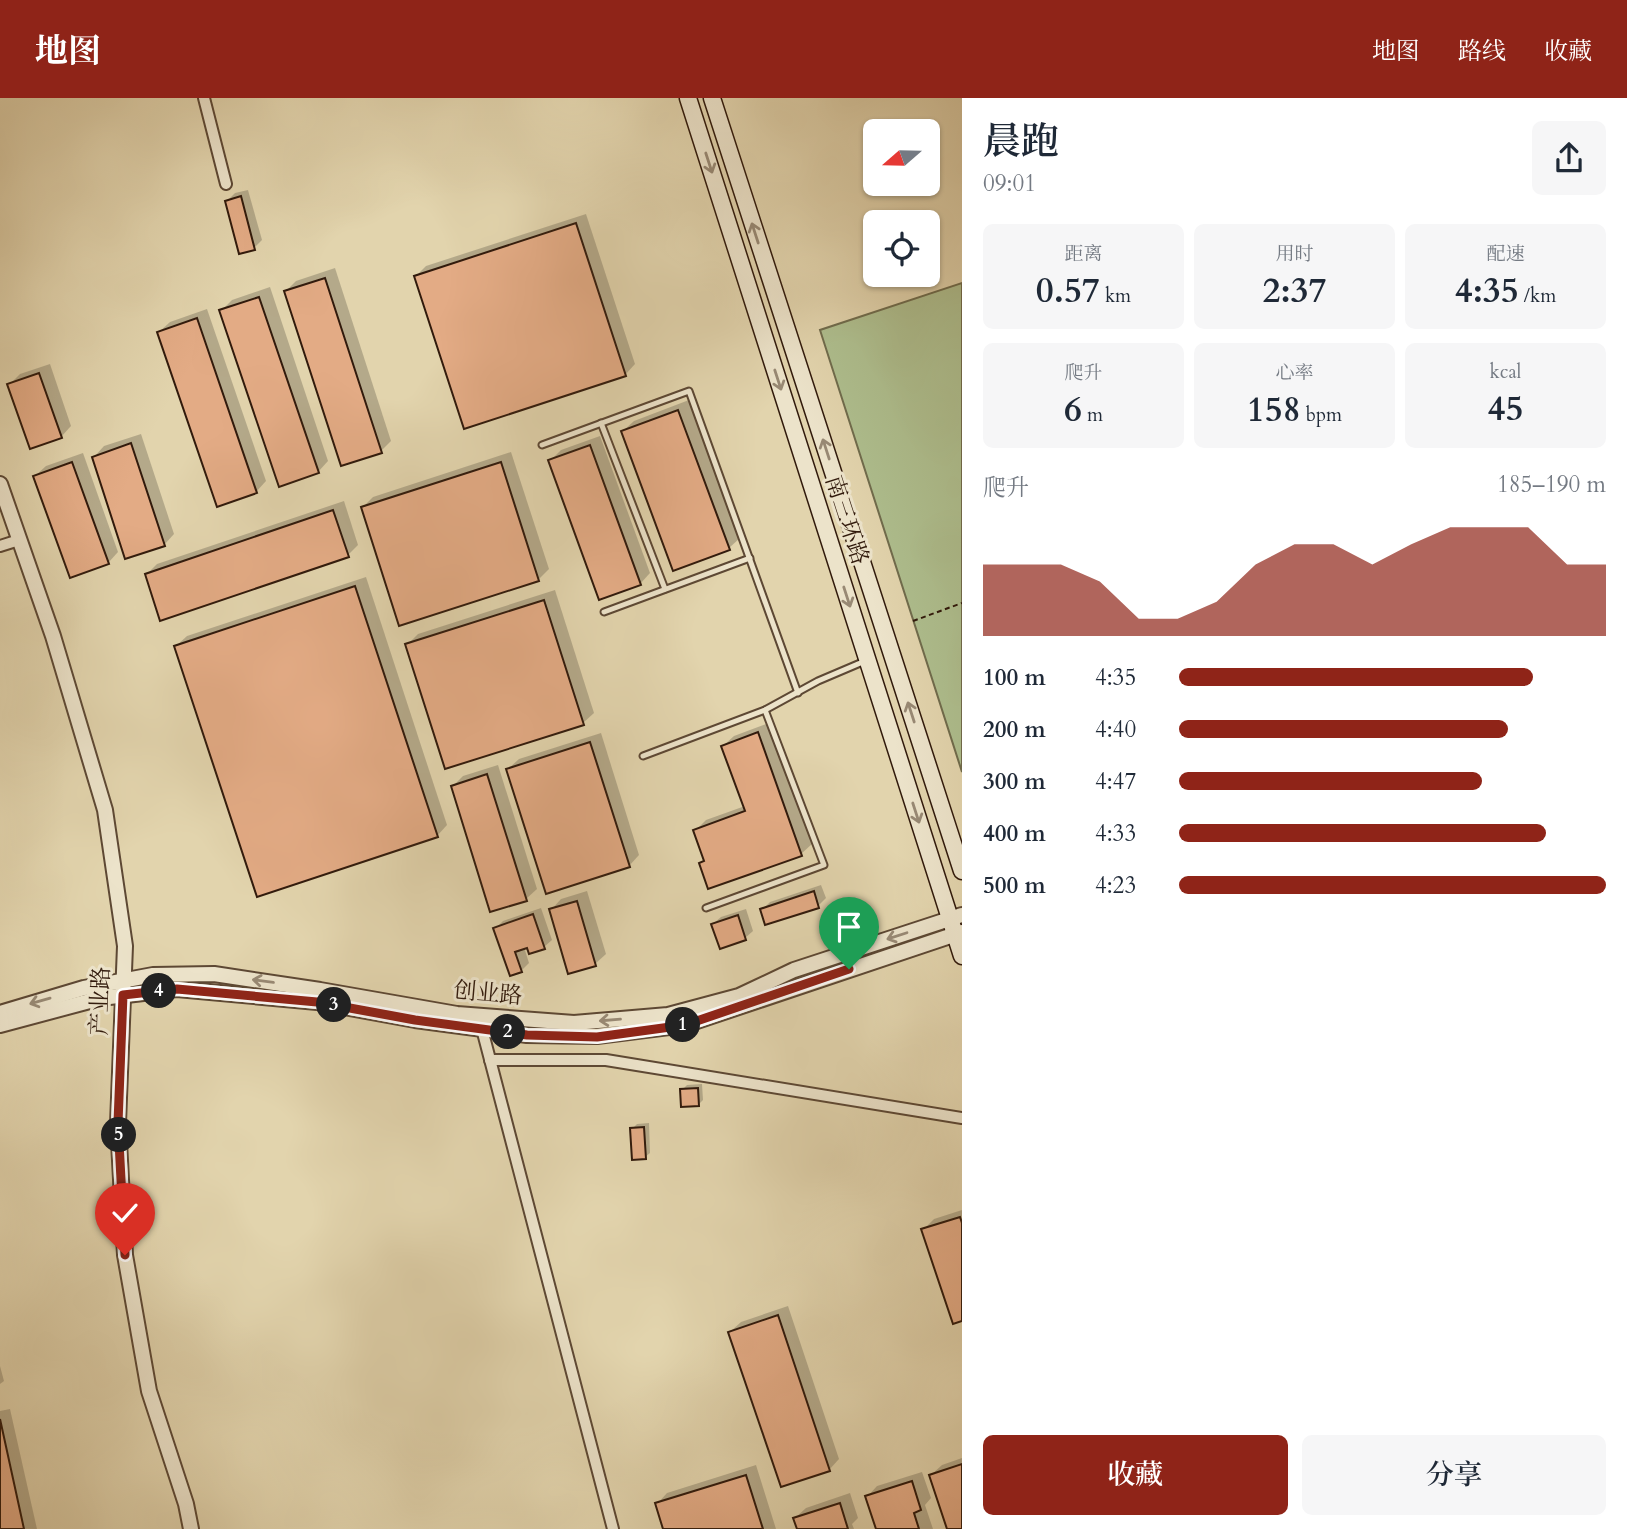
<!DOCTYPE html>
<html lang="zh">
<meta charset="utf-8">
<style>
body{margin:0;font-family:Cardo,"Noto Serif SC",serif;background:#f6f6f7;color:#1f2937;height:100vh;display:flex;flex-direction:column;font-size:26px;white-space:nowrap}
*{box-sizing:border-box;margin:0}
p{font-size:23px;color:#747a83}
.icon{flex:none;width:38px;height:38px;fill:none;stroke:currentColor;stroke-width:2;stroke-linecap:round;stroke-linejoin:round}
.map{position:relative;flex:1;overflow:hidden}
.details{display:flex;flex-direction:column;background:#fff;width:665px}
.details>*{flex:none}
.needle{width:46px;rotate:250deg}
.tools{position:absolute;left:863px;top:21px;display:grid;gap:14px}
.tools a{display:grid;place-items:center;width:77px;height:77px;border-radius:10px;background:#fff;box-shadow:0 2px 5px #0004;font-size:35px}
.pin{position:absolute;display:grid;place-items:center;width:60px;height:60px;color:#fff;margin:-72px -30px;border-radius:50% 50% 50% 0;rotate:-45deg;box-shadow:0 0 7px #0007}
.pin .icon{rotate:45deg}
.km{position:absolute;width:35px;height:35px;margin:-18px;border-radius:50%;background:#222;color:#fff;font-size:19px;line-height:35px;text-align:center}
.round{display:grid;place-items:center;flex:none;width:74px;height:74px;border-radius:10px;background:#f6f6f7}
.head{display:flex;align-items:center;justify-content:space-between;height:119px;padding:0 21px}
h1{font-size:38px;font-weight:600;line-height:52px}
.stats{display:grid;grid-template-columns:repeat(3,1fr);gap:10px;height:119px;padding:7px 21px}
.stats div{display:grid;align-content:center;border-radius:10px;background:#f6f6f7;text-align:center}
.stats b{font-size:35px;font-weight:600}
.stats small{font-size:19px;font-weight:400}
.stats p{font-size:19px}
.chart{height:196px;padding:14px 21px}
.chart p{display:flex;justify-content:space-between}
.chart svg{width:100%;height:126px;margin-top:7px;fill:#8f2418;opacity:.7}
.primary-button{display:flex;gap:14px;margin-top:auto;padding:14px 21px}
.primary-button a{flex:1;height:80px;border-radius:10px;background:#8f2418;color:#fff;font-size:28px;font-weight:600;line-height:80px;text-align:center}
.primary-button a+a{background:#f6f6f7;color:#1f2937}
ul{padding:0 21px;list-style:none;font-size:23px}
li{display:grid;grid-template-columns:112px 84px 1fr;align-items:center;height:52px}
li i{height:18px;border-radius:9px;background:#8f2418}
header{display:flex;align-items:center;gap:42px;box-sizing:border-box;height:98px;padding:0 35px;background:#8f2418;color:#fff}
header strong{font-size:33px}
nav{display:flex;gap:38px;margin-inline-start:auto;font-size:24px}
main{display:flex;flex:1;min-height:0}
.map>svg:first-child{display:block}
.green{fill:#aebe8e;stroke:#706c4d;stroke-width:2}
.shadow{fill:#0003}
.building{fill:#e3ab85;stroke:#311a0c;stroke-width:2}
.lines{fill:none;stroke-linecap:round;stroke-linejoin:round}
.service-casing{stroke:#5d4834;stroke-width:9}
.minor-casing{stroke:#5d4834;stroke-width:14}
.tertiary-casing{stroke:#5d4834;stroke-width:18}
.secondary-casing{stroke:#311a0c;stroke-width:19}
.path{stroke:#311a0c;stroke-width:2;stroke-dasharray:5 3.5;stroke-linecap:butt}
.service{stroke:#ece3ca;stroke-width:5}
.minor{stroke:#ece3ca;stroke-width:10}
.tertiary{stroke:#ece3ca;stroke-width:14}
.secondary{stroke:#ece3ca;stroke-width:16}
.oneway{stroke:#988974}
.route-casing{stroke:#fff;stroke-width:14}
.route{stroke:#8f2418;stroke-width:9}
.labels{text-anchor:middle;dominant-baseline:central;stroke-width:6;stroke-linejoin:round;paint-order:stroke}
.street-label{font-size:23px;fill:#311a0c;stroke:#ece3ca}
</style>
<header>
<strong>地图</strong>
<nav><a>地图</a><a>路线</a><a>收藏</a></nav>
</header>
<main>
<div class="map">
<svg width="962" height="1431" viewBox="0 0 962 1431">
<rect width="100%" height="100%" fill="#e2d4ad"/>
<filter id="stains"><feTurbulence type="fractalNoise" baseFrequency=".00286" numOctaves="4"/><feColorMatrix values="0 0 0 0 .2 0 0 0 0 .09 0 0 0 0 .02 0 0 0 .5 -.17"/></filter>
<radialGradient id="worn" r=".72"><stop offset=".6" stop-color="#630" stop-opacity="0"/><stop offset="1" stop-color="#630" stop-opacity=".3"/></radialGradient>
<polygon class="green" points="962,185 962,674 820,232"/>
<g class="shadow">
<polygon points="248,92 262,142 254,150 227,103 235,95"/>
<polygon points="586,116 635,266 625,277 416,178 426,168"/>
<polygon points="335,170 391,343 381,353 286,193 296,183"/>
<polygon points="270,189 328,363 318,374 221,213 232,202"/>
<polygon points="207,211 266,383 256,394 159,234 170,224"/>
<polygon points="50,266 71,328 61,339 9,287 20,276"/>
<polygon points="689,302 740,440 729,450 623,333 634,323"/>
<polygon points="141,336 174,436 164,447 94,359 104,348"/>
<polygon points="600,338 650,475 640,486 550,363 561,352"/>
<polygon points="511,354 549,471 538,482 363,409 373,399"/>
<polygon points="83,355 118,454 108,465 35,378 46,368"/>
<polygon points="344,403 358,447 348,457 147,476 157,466"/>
<polygon points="366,479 447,727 437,738 176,548 187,538"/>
<polygon points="555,492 594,615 583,625 407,547 418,536"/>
<polygon points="769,625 812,746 801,756 701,765 705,761 696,732 706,722 745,708 723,648 734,638"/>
<polygon points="601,635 639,757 629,768 508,671 519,661"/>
<polygon points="498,667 537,791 526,801 453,688 463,678"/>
<polygon points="821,787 826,800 818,808 762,812 770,804"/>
<polygon points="587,793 606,856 595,866 551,812 561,801"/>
<polygon points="541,810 552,842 544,849 524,849 529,865 521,873 495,831 503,823"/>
<polygon points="746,811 753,833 745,840 713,826 721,819"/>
<polygon points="702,986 703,1002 698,1007 682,992 687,987"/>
<polygon points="649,1025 650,1055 645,1059 632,1031 637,1026"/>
<polygon points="962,1112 962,1222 923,1132 934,1121"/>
<polygon points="788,1208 839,1361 829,1372 730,1234 741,1224"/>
<polygon points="0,1268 4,1283 0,1286"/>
<polygon points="10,1311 37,1431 0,1431 0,1313"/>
<polygon points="962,1360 962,1431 949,1431 931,1377 942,1367"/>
<polygon points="756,1367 776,1431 664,1431 657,1406 667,1395"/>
<polygon points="922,1374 931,1400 925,1407 933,1431 877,1431 867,1399 877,1388"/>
<polygon points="850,1395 858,1420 852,1426 854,1431 798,1431 795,1420 806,1410"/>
</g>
<g class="building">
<polygon points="241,98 255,152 239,156 225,103"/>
<polygon points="576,125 626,278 464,331 414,178"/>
<polygon points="325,180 382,355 341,368 284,193"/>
<polygon points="259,199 319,375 279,389 219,212"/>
<polygon points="197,220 257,395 217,409 157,234"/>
<polygon points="39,275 62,340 30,351 7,286"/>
<polygon points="678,312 730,452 673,473 621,333"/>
<polygon points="131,345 165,448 125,461 92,359"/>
<polygon points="590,347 641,487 599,502 548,362"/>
<polygon points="72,364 109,466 70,480 33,378"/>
<polygon points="501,364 539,483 399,528 361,409"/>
<polygon points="333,412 349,459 160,523 145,476"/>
<polygon points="355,488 438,739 257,799 174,548"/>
<polygon points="544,502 584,627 445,671 405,546"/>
<polygon points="758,634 802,758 708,791 699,765 704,763 693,732 745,713 721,648"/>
<polygon points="590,644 630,769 546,796 506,671"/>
<polygon points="487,676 527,803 490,814 451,688"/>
<polygon points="814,793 819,810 765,827 760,811"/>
<polygon points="577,803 596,868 568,876 549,811"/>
<polygon points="533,816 545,851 529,856 527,850 515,854 522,874 510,878 493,830"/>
<polygon points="738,817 746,842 720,851 711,826"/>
<polygon points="698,990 699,1008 681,1009 680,991"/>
<polygon points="644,1029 646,1061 632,1062 630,1030"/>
<polygon points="960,1119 962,1125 962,1223 953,1226 921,1131"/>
<polygon points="778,1217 830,1373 781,1389 728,1234"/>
<polygon points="0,1321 24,1431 0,1431"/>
<polygon points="962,1366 962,1431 947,1431 929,1377"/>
<polygon points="746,1377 763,1431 663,1431 655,1405"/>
<polygon points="912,1383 921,1412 914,1415 919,1431 876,1431 865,1398"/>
<polygon points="840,1405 848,1431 797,1431 793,1420"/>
</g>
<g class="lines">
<g class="service-casing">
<g id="service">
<polyline points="601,325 665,491"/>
<polyline points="542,347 689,293 798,595"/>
<polyline points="604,514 750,460"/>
<polyline points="643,658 765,612 818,583 865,563"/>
<polyline points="706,810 824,767 765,612"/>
</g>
</g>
<g class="minor-casing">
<g id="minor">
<polyline points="204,0 226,86"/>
<polyline points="0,448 19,442"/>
<polyline points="482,931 613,1431"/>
<polyline points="490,962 606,962 962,1020"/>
</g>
</g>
<g class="tertiary-casing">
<g id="tertiary">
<polyline points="0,386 53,538 105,712 125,848 118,1025 125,1157 149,1293 186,1406 191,1431"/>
<polyline points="0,915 84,890 153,877 214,876 320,892 457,916 574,925 668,917 739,898 794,872 962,817"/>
<polyline points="0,927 101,900 177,891 317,904 415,922 527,937 597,938 685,927 962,834"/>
</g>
</g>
<g class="secondary-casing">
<g id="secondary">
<polyline points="688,0 962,858"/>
<polyline points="712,0 962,773"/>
</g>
</g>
<polyline class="path" points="913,523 962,505"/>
<use href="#service" class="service"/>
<use href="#minor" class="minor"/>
<use href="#tertiary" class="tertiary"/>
<use href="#secondary" class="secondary"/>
</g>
<defs><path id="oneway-shaft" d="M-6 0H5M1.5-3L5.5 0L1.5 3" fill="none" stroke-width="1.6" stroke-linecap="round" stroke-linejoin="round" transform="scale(1.75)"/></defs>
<g class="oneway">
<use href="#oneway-shaft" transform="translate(709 65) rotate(72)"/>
<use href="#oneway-shaft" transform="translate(755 135) rotate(-108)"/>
<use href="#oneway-shaft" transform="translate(778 282) rotate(72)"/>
<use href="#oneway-shaft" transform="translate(826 351) rotate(-108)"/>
<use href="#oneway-shaft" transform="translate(847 499) rotate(72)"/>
<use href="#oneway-shaft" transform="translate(911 614) rotate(-108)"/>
<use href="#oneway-shaft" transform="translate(916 715) rotate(72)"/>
<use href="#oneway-shaft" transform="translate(897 838) rotate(162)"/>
<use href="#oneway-shaft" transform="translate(263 883) rotate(-172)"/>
<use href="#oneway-shaft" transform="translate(40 903) rotate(164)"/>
<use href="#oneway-shaft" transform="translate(610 922) rotate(175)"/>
</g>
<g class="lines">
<g class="route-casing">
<polyline id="route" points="125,1157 118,1025 123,897 177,891 317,904 415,922 527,937 597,939 685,927 849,871"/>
</g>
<use href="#route" class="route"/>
</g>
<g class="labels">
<g class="street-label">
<text transform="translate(847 422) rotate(72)">南三环路</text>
<text transform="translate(488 895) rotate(5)">创业路</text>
<text transform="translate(100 903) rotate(-88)">产业路</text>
</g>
</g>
<rect width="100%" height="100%" filter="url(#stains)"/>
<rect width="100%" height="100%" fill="url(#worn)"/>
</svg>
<div class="tools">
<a><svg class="needle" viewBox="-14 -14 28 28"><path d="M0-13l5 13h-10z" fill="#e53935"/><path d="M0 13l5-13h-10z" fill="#747a83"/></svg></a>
<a><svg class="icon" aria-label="locate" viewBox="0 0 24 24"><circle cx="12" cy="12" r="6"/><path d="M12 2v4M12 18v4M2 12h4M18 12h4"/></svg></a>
</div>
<div class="pin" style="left:849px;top:871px;background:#1e9e55"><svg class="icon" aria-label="arrive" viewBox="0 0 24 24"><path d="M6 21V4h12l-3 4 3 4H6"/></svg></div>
<div class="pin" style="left:125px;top:1157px;background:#d93025"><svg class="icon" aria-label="check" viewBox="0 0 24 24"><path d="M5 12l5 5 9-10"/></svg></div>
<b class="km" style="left:683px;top:927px">1</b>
<b class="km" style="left:508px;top:934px">2</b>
<b class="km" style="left:334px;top:907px">3</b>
<b class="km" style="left:159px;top:893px">4</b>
<b class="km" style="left:119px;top:1037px">5</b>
</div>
<section class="details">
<div class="head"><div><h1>晨跑</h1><p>09:01</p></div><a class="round"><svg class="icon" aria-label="share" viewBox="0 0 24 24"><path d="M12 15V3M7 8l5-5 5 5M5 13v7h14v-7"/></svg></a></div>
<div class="stats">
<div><p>距离</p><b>0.57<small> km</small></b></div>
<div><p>用时</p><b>2:37</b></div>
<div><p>配速</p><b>4:35<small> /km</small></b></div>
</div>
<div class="stats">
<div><p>爬升</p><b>6<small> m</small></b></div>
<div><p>心率</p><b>158<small> bpm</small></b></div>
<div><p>kcal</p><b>45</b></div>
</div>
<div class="chart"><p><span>爬升</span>185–190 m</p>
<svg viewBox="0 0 160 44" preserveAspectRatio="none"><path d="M0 44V19L10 19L20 19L30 25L40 38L50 38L60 32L70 19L80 12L90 12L100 19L110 12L120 6L130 6L140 6L150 19L160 19V44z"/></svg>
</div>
<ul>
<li><b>100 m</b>4:35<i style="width:83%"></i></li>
<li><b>200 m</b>4:40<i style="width:77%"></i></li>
<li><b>300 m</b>4:47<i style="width:71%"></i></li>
<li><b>400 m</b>4:33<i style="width:86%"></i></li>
<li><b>500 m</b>4:23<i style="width:100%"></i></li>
</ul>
<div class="primary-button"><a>收藏</a><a>分享</a></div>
</section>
</main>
